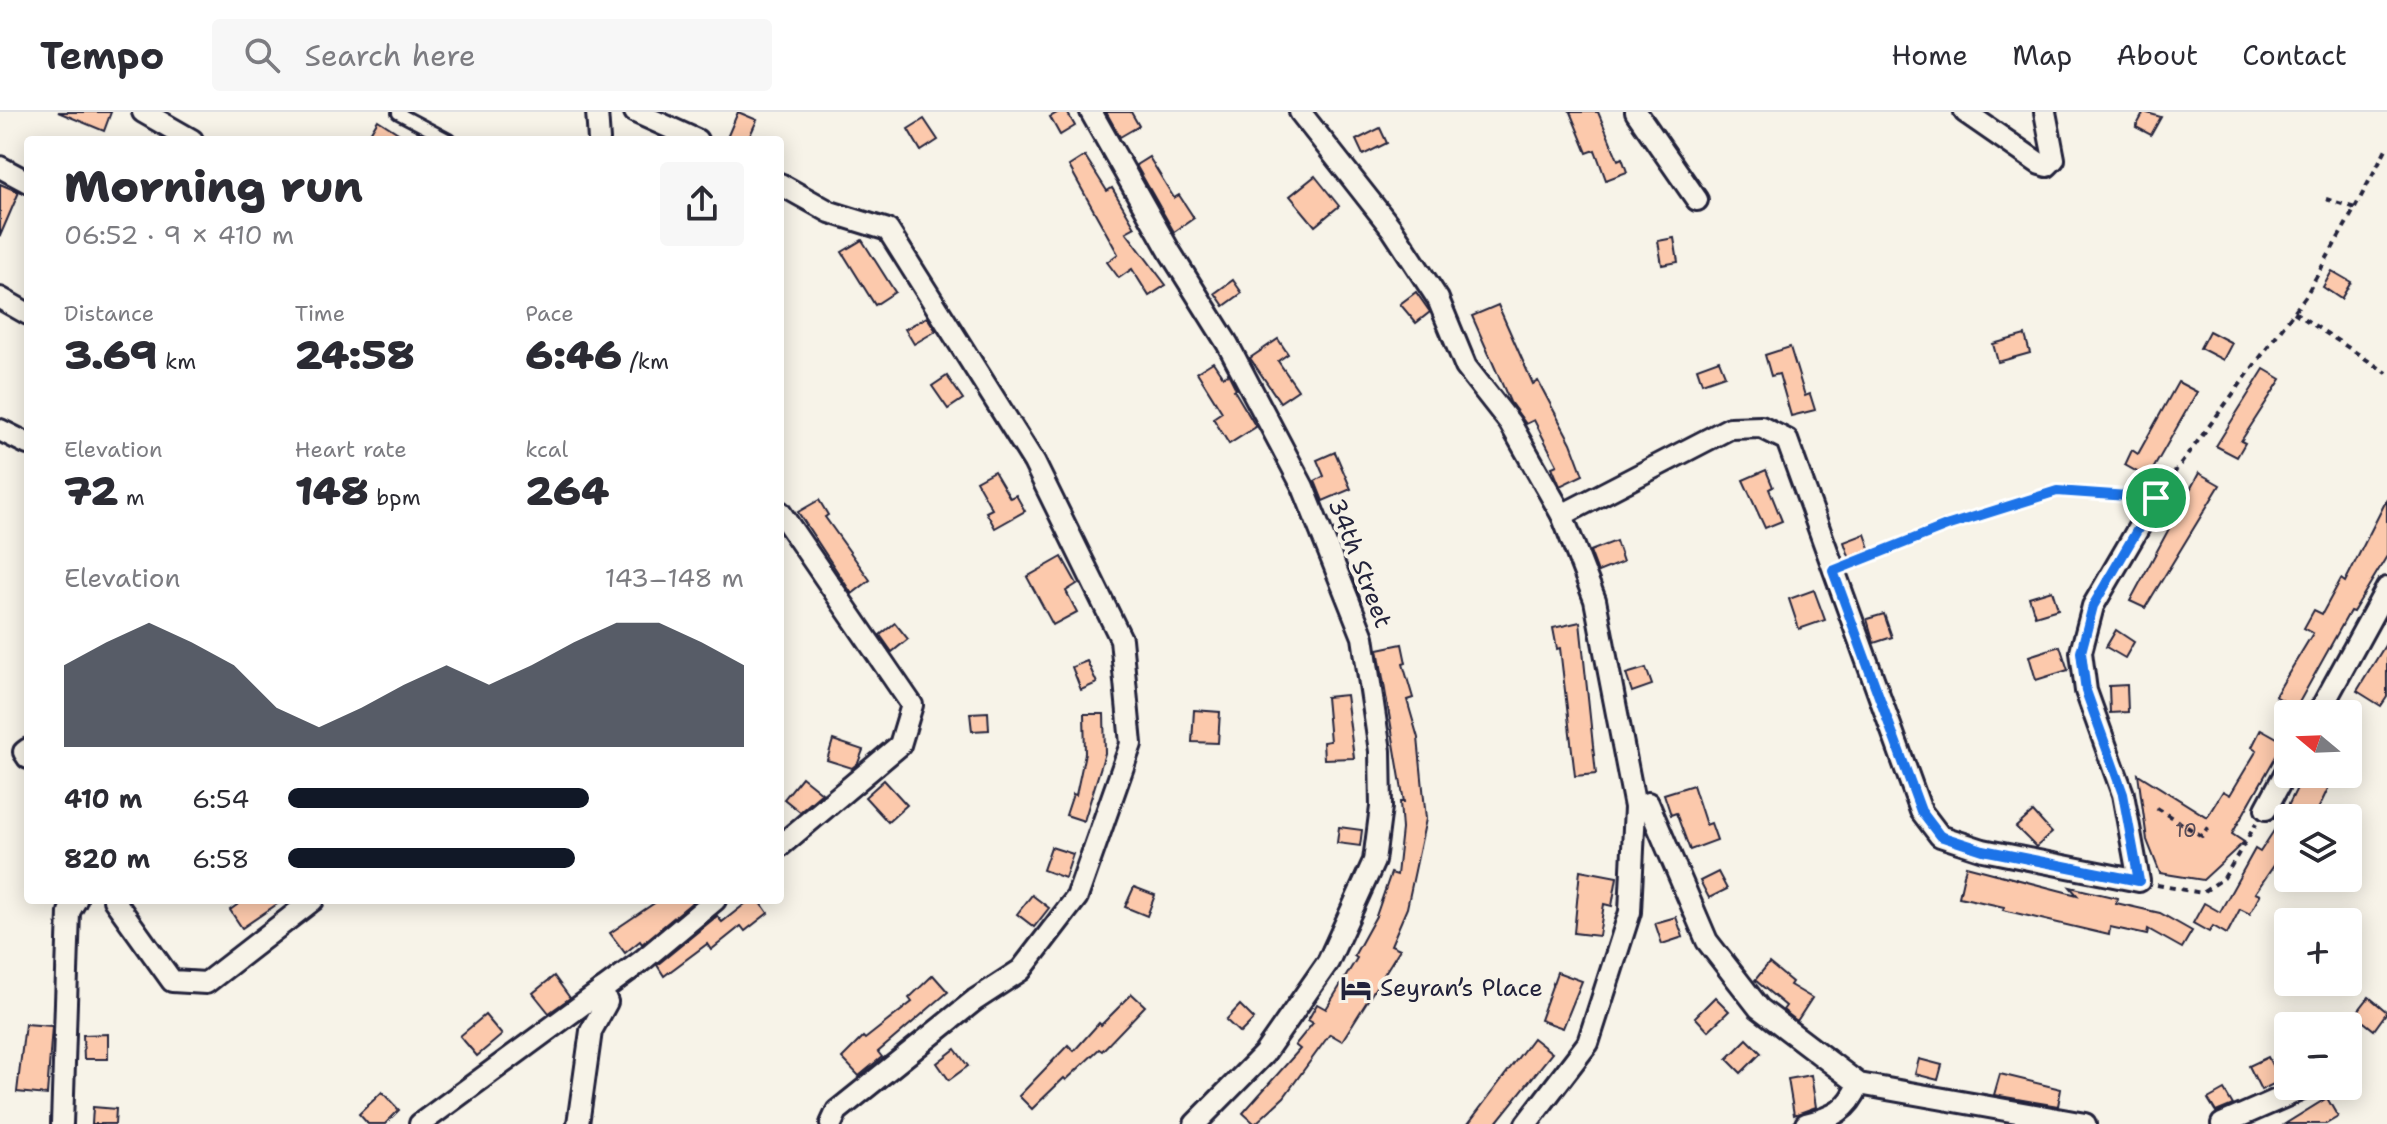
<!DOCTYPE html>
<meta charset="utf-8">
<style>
body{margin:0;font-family:"Shantell Sans",sans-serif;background:#f7f7f7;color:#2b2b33;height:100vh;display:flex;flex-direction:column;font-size:30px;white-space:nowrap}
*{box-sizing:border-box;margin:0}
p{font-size:26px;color:#7c7c81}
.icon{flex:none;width:44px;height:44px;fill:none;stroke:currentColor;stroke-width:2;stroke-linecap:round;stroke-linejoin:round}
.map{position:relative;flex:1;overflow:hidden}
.sheet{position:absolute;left:24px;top:24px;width:760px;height:768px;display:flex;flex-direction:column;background:#fff;border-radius:8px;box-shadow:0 4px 20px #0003}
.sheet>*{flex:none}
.needle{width:52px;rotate:289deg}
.fabs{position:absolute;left:2274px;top:588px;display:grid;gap:16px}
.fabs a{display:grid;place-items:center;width:88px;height:88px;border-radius:8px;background:#fff;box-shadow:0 4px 20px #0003;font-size:40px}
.pin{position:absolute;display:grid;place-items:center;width:68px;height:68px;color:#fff;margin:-34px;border:4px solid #fff;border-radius:50%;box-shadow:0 2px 8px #0007}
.round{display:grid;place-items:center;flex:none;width:84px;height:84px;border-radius:8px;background:#f7f7f7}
.headline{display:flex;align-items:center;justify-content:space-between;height:136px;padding:0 40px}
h1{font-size:44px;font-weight:800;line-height:60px}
.metrics{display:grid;grid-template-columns:repeat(3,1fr);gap:12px;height:136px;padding:8px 40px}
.metrics div{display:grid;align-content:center}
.metrics b{font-size:40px;font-weight:800}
.metrics small{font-size:22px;font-weight:400}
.metrics p{font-size:22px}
.chart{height:224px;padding:16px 40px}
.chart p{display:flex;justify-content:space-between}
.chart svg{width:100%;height:144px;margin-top:8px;fill:#111827;opacity:.7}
ul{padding:0 40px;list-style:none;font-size:26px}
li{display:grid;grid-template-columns:128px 96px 1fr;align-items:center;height:60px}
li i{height:20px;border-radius:10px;background:#111827}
header{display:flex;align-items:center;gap:48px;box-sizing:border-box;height:112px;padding:0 40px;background:#fff;border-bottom:2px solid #e1e1e2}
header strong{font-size:38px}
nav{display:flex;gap:44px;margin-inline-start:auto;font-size:28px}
.search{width:560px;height:72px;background:#f7f7f7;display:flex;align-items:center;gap:20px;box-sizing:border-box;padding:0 28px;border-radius:8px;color:#7c7c81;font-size:30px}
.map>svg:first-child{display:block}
.building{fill:#fcc9ac;stroke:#22223b;stroke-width:2}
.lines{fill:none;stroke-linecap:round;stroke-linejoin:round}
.service-casing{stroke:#22223b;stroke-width:16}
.minor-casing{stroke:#22223b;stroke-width:26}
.path{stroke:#22223b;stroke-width:4;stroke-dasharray:6 6;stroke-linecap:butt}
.service{stroke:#f7f3e8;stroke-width:10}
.minor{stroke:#f7f3e8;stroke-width:20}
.route-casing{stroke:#fff;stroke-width:16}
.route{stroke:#1a73e8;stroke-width:10}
.labels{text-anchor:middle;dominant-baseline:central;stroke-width:8;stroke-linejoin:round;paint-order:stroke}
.number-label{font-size:20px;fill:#584c57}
.street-label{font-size:24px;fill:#22223b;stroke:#f7f3e8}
.poi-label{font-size:24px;fill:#22223b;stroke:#f7f3e8;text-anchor:start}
</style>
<header>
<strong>Tempo</strong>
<div class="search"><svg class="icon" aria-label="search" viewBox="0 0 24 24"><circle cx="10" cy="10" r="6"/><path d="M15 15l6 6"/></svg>Search here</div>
<nav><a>Home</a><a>Map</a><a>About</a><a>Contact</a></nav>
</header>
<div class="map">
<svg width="2387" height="1012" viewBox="0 0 2387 1012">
<rect width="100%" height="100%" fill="#f7f3e8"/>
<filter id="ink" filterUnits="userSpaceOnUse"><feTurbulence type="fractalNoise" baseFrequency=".0125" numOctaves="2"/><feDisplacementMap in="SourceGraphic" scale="16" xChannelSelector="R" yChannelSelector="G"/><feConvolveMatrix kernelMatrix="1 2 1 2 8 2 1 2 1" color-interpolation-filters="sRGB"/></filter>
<g filter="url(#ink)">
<g class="building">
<polygon points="58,0 111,0 104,19"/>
<polygon points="738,0 757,8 748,28 726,28"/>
<polygon points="1059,0 1067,0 1075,14 1060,23 1050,5"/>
<polygon points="1106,0 1131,0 1139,14 1120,25"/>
<polygon points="1570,0 1598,0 1618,48 1622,46 1627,60 1606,68 1595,38 1587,41"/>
<polygon points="2144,0 2161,5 2151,23 2136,15"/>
<polygon points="924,7 938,28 921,39 908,17"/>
<polygon points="378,8 409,28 366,28"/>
<polygon points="1380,16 1387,31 1363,43 1356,28"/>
<polygon points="1085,44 1107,79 1112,76 1135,115 1126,120 1166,173 1149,184 1132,157 1119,166 1107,150 1118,142 1069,54"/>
<polygon points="1149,45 1174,86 1179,83 1194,106 1174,120 1136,53"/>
<polygon points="1315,64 1339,94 1315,114 1290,84"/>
<polygon points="0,72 19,80 0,124"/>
<polygon points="1674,126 1678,150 1662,153 1658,129"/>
<polygon points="862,128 895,180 875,193 842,140"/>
<polygon points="2332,159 2351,170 2341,187 2323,175"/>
<polygon points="1233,168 1242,181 1224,194 1215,181"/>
<polygon points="1416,180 1430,200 1416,211 1400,192"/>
<polygon points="1498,193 1533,272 1538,269 1571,331 1583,363 1560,374 1552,355 1557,353 1534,308 1526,312 1510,290 1472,204"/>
<polygon points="927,205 936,219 914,232 905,217"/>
<polygon points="2209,219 2232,231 2223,248 2200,236"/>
<polygon points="2025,223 2030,241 1998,250 1993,232"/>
<polygon points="1278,227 1288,242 1278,249 1298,278 1280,290 1250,246"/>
<polygon points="1790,235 1805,284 1810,282 1815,298 1791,304 1779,262 1771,264 1765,243"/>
<polygon points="1719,248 1725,263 1702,271 1697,256"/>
<polygon points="1213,250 1223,265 1228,261 1236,277 1234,278 1256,315 1229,332 1213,306 1222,300 1197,260"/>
<polygon points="2264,257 2281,267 2241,329 2245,331 2237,345 2216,334"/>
<polygon points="947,264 963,287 948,297 932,274"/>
<polygon points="2178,270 2197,280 2148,366 2125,353 2132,338 2138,342"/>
<polygon points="1335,340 1351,377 1323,389 1315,369 1324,364 1317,348"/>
<polygon points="1766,358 1773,375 1769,377 1782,409 1765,416 1743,368"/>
<polygon points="994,359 1010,386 1016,383 1025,399 995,416 986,400 992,397 976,369"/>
<polygon points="2199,361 2220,373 2145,496 2130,489"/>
<polygon points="2387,387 2387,444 2353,500 2350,499 2296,596 2275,584 2313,521 2304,516 2314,498 2322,502 2341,467 2345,470"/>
<polygon points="819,388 828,403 825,405 870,468 852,482 798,400"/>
<polygon points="1865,422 1871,439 1850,447 1844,430"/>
<polygon points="1616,429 1623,450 1598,460 1590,439"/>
<polygon points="1062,445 1077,472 1066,479 1077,500 1053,513 1027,465"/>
<polygon points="1814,478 1825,508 1799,517 1789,487"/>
<polygon points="2052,478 2058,497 2035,504 2029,485"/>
<polygon points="1884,502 1892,525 1874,531 1867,507"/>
<polygon points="1580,510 1596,662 1575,664 1560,536 1557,537 1553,516"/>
<polygon points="895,511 908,527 892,540 880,523"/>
<polygon points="2116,518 2134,530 2125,546 2106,535"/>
<polygon points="2387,530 2387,585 2381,594 2357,579"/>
<polygon points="1402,532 1406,551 1403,552 1413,586 1407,588 1418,626 1426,707 1407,796 1391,833 1400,837 1342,929 1330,922 1284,985 1255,1012 1243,1001 1300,937 1295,933 1313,911 1308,908 1317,892 1326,897 1357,846 1354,844 1376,804 1391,761 1397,763 1402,717 1400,690 1404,690 1378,537"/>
<polygon points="2060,534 2068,558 2036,568 2029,544"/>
<polygon points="1087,549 1097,571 1081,578 1072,555"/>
<polygon points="1646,556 1652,573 1632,580 1626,562"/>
<polygon points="2127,573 2128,600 2110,601 2109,574"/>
<polygon points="1346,583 1354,646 1324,647 1323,630 1330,629 1326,585"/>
<polygon points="1194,598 1220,600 1218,631 1192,630"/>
<polygon points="988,600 989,618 972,619 970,601"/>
<polygon points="1084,602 1104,602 1105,641 1084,709 1066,703 1073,682 1076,683 1085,641"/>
<polygon points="2261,617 2284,630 2232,722 2244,730 2203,768 2160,761 2147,728 2138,662 2207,705 2223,679 2230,683 2257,638 2252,635"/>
<polygon points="833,628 863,638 858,651 852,656 827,648"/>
<polygon points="2304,662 2335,662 2314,706 2288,694"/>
<polygon points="802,665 822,681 800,700 784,687"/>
<polygon points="884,668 907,693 888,710 865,685"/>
<polygon points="1693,673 1706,713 1711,711 1717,728 1690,738 1676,701 1671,703 1664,682"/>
<polygon points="2288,697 2288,746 2282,742 2255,781 2260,783 2250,802 2240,797 2227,822 2213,814 2209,820 2193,811 2204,791 2220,800 2255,737 2260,740"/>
<polygon points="2033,700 2052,721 2036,735 2016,715"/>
<polygon points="1339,715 1362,718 1360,734 1337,731"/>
<polygon points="1051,735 1073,742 1065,766 1043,758"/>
<polygon points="1966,754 2077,783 2070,775 2117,786 2116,791 2160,801 2192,819 2182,836 2148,817 2147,823 2110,815 2109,823 2003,798 2004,795 1959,785"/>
<polygon points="1580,758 1617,765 1612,794 1604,792 1599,824 1574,821"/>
<polygon points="1718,760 1727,777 1709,786 1700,769"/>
<polygon points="1134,775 1155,783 1147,804 1125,795"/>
<polygon points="1032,783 1049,796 1034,815 1017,802"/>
<polygon points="244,788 283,788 242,816 230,798"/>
<polygon points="659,788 695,788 642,832 640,829 625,841 610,821"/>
<polygon points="750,788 759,788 768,801 745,819 741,814 711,838 707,832 664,864 657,853 717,804 722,810"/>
<polygon points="1676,805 1683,825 1662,832 1655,811"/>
<polygon points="1769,851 1792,870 1790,873 1812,886 1797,909 1783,898 1786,894 1755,868"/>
<polygon points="1557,860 1582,869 1563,916 1540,908"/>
<polygon points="933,863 948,880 878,940 882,945 859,964 842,946 863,925 865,927 912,890 909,886"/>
<polygon points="554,864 570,886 549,901 533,881"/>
<polygon points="1132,882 1145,894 1102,939 1099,937 1066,968 1064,966 1032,997 1019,984 1068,933 1074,939 1099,911 1101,913"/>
<polygon points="1715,885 1729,899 1708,919 1695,905"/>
<polygon points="2369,885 2387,900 2374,918 2355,903"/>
<polygon points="1240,893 1254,907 1240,921 1226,908"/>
<polygon points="485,903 502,923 477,944 460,924"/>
<polygon points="25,912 52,914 47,983 17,980"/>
<polygon points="108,922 108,947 84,947 83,923"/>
<polygon points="1533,926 1552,941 1495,1012 1468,1012"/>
<polygon points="1747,927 1761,941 1741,961 1727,947"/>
<polygon points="955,937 968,954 949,968 937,951"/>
<polygon points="2268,945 2280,969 2261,978 2249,954"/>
<polygon points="1919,947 1942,953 1938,968 1915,962"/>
<polygon points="2000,962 2061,977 2058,994 1994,983"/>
<polygon points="1811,963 1816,995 1794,1003 1788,967"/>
<polygon points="2224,978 2233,993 2216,1000 2208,987"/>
<polygon points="382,980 399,998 385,1012 368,1012 359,1002"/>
<polygon points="2327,986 2338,1005 2326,1012 2285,1012"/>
<polygon points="93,995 116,997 115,1012 92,1012"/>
</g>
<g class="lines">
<g class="service-casing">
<polyline id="service" points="398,1 449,28"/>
</g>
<g class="minor-casing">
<g id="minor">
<polyline points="143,0 192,28"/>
<polyline points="597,0 599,28"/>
<polyline points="635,0 697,28"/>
<polyline points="1091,0 1170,140 1227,231 1303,375 1363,525 1380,639 1381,695 1374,749 1328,850 1264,942 1195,1012"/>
<polyline points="1300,0 1392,117 1438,187 1466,255 1510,311 1562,403 1595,488 1635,695 1630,800 1588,931 1526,1012"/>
<polyline points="1636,0 1697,88"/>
<polyline points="1965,0 2040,52 2047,54 2054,47 2045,0"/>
<polyline points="0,55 28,70"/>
<polyline points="780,72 830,100 888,118 1034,350 1121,527 1131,632 1077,785 1021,858 975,888 837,999 831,1012"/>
<polyline points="0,186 28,202"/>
<polyline points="0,318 28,332"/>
<polyline points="780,400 912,593 900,633 780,734"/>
<polyline points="1562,403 1730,316 1761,315 1787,328 1921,699 1940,724 1983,738 2139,769 2123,682 2086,579 2081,540 2093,494 2156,386"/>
<polyline points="2318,602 2387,476"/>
<polyline points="28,637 24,640 28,646"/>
<polyline points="1648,691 1707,829 1759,896 1859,972 2085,1012"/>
<polyline points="2266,697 2288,656"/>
<polyline points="114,788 172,869 206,871 313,788"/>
<polyline points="62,1012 69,800 76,788"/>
<polyline points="420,1012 643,848 715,788"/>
<polyline points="578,1012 591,919 607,890 602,878"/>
<path d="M1806,1012c27,-7 42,-13 53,-40"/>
<polyline points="2222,1012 2309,974"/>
</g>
</g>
<g class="path">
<polyline points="2355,96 2387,35"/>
<polyline points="2294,200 2387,261"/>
<polyline points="2166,372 2305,185 2355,96 2326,87"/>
<polyline points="1850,452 1949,413 2057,379 2133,385"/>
<polyline points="2156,696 2202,724 2208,715"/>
<polyline points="2157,773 2202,781 2224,766 2256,712"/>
</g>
<use href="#service" class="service"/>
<use href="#minor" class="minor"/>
</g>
</g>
<g class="lines" filter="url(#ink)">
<g class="route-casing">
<polygon id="route" points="2057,379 2156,386 2093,494 2081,540 2086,579 2123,682 2139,769 1983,738 1940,724 1921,699 1833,459 1949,413"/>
</g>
<use href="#route" class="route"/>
</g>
<defs>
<g id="hotel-bare" transform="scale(2.4)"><path d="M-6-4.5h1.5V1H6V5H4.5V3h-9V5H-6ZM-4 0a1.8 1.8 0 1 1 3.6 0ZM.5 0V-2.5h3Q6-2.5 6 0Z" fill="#22223b" stroke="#f7f3e8" stroke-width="2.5" paint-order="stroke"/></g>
</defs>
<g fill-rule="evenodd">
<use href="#hotel-bare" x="1356" y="876"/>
</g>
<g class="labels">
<g class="number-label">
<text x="2186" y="718">10</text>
</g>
<g class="street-label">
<text transform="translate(1360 451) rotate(69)">34th Street</text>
</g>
<g class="poi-label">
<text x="1380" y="876">Seyran’s Place</text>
</g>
</g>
</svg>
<div class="fabs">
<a><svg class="needle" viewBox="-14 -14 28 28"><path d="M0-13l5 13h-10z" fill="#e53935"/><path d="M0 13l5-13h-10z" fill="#7c7c81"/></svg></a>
<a><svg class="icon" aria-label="layers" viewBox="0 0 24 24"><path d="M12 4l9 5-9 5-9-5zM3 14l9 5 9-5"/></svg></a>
<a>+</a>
<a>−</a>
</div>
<div class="pin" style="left:2156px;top:386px;background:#1e9e55"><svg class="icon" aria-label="arrive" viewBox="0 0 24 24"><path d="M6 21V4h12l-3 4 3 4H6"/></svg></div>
<section class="sheet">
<div class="headline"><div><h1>Morning run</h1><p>06:52 · 9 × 410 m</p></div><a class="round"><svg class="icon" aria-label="share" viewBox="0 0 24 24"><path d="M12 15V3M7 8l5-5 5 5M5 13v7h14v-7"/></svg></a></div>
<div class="metrics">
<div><p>Distance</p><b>3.69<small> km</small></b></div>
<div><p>Time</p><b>24:58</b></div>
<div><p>Pace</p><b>6:46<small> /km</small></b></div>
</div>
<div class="metrics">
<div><p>Elevation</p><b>72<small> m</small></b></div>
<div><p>Heart rate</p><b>148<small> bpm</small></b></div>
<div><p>kcal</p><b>264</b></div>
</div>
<div class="chart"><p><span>Elevation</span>143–148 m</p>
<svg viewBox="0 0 160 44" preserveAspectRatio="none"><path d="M0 44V19L10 12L20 6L30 12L40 19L50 32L60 38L70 32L80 25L90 19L100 25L110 19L120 12L130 6L140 6L150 12L160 19V44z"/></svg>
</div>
<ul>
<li><b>410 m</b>6:54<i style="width:66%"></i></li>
<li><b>820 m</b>6:58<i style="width:63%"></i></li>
</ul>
</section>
</div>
